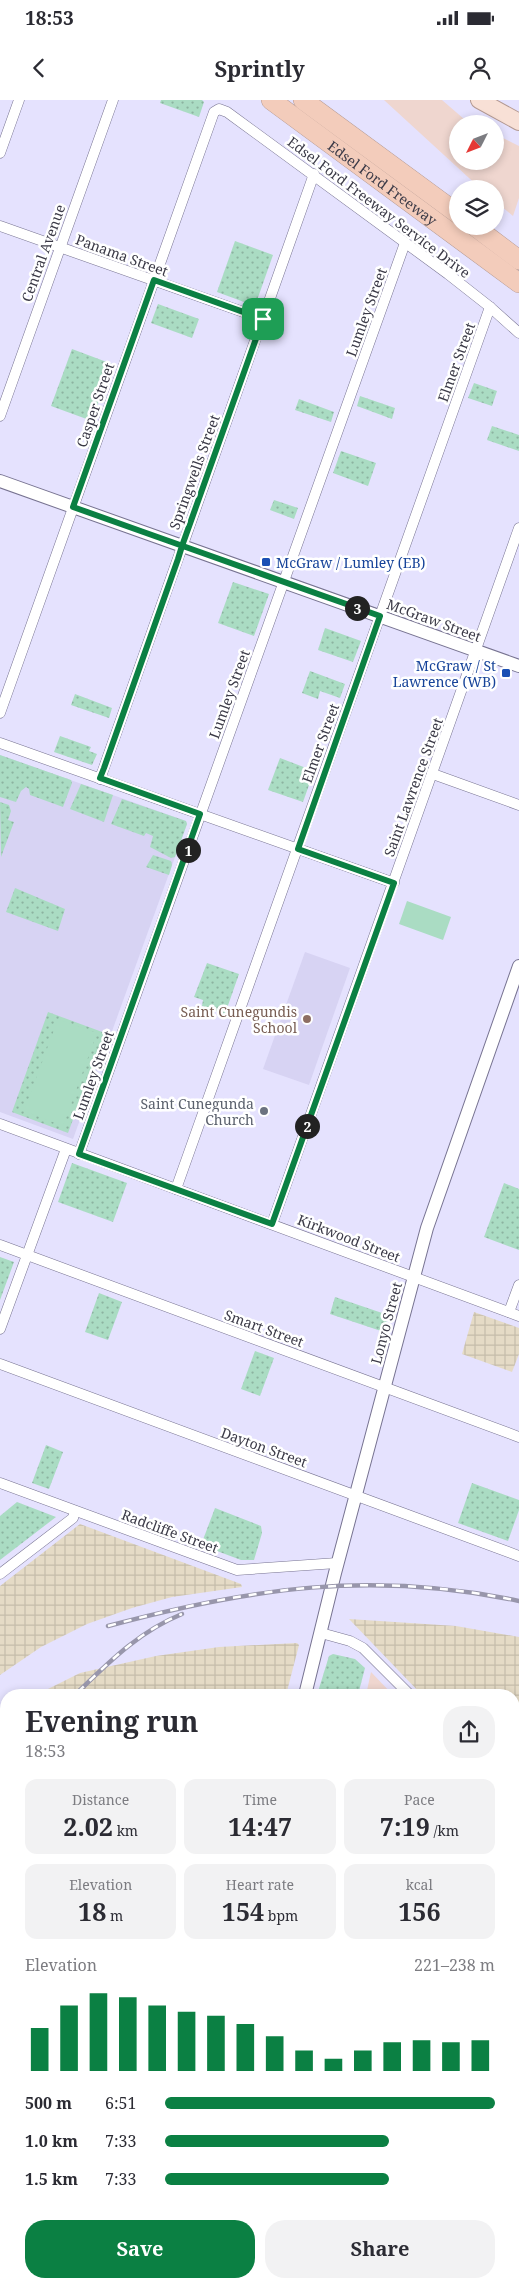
<!DOCTYPE html>
<meta charset="utf-8">
<style>
body{margin:0;font-family:"Noto Serif",serif;background:#f2f2f3;color:#2b2b33;height:100vh;display:flex;flex-direction:column;font-size:19px;white-space:nowrap}
*{box-sizing:border-box;margin:0}
p{font-size:16px;color:#7c7c81}
.icon{flex:none;width:28px;height:28px;fill:none;stroke:currentColor;stroke-width:2;stroke-linecap:round;stroke-linejoin:round}
.map{position:relative;flex:1;overflow:hidden}
.details{position:absolute;left:0px;top:1589px;width:520px;height:599px;display:flex;flex-direction:column;background:#fff;border-radius:20px 20px 0 0;box-shadow:0 2px 8px #0003}
.details>*{flex:none}
.needle{width:32px;rotate:228deg}
.tools{position:absolute;left:449px;top:15px;display:grid;gap:10px}
.tools a{display:grid;place-items:center;width:55px;height:55px;border-radius:50%;background:#fff;box-shadow:0 2px 8px #0003;font-size:25px}
.pin{position:absolute;display:grid;place-items:center;width:42px;height:42px;color:#fff;margin:-21px;border-radius:10px;box-shadow:0 2px 8px #0006}
.km{position:absolute;width:25px;height:25px;margin:-12px;border-radius:50%;background:#222;color:#fff;font-size:14px;line-height:25px;text-align:center}
.round{display:grid;place-items:center;flex:none;width:52px;height:52px;border-radius:20px;background:#f2f2f3}
.overview{display:flex;align-items:center;justify-content:space-between;height:85px;padding:0 25px}
h1{font-size:28px;font-weight:700;line-height:38px}
.stats{display:grid;grid-template-columns:repeat(3,1fr);gap:8px;height:85px;padding:5px 25px}
.stats div{display:grid;align-content:center;border-radius:12px;background:#f2f2f3;text-align:center}
.stats b{font-size:25px;font-weight:700}
.stats small{font-size:14px;font-weight:400}
.stats p{font-size:14px}
.chart{height:140px;padding:10px 25px}
.chart p{display:flex;justify-content:space-between}
.chart svg{width:100%;height:90px;margin-top:5px;stroke:#0b8043;stroke-width:6}
.button{display:flex;gap:10px;margin-top:auto;padding:10px 25px}
.button a{flex:1;height:58px;border-radius:20px;background:#0b8043;color:#fff;font-size:20px;font-weight:700;line-height:58px;text-align:center}
.button a+a{background:#f2f2f3;color:#2b2b33}
ul{padding:0 25px;list-style:none;font-size:16px}
li{display:grid;grid-template-columns:80px 60px 1fr;align-items:center;height:38px}
li i{height:12px;border-radius:6px;background:#0b8043}
.status{display:flex;justify-content:space-between;align-items:center;height:35px;padding:0 25px;background:#fff;direction:ltr}
.status svg{height:14px;fill:currentColor}
header{display:flex;justify-content:space-between;align-items:center;height:65px;padding:0 25px;background:#fff;font-size:22px;font-weight:700}
.map>svg:first-child{display:block}
.commercial{fill:#efd6cf}
.industrial{fill:url(#industrial-grid)}
.built{fill:#d7d3f3}
.grass{fill:url(#grass-dots)}
.garden{fill:#aadcc3}
.lines{fill:none;stroke-linecap:round;stroke-linejoin:round}
.minor-casing{stroke:#777391;stroke-width:11}
.tertiary-casing{stroke:#777391;stroke-width:14}
.primary-casing{stroke:#b39992;stroke-width:18}
.motorway-casing{stroke:#b39992;stroke-width:20}
.minor{stroke:#fff;stroke-width:10}
.tertiary{stroke:#fff;stroke-width:12}
.primary{stroke:#f8e0d6;stroke-width:16}
.motorway{stroke:#f3ccbb;stroke-width:19}
.rail-casing{stroke:#9896ab;stroke-width:4.5}
.rail{stroke:#fff;stroke-width:2.5;stroke-dasharray:8;stroke-linecap:butt}
.route-casing{stroke:#fff;stroke-width:10}
.route{stroke:#0b8043;stroke-width:6}
.transit-dot{fill:#1a4fb4;stroke:#fff;stroke-width:2}
.education-dot{fill:#8d6e63;stroke:#fff;stroke-width:2}
.worship-dot{fill:#6b7280;stroke:#fff;stroke-width:2}
.labels{text-anchor:middle;dominant-baseline:central;stroke-width:5;stroke-linejoin:round;paint-order:stroke}
.street-label{font-size:14px;fill:#3b3a47;stroke:#fff}
.transit-label{font-size:14px;fill:#164399;stroke:#fff;text-anchor:start}
.education-label{font-size:14px;fill:#785e54;stroke:#fff;text-anchor:end}
.worship-label{font-size:14px;fill:#5b616d;stroke:#fff;text-anchor:end}
</style>
<div class="status"><b>18:53</b><svg viewBox="0 0 49 12"><path d="M0 12V9h3v3zM5 12V6h3v6zM10 12V3h3v9zM15 12V0h3v12zM26 1h20v11H26zM47 4h2v5h-2z"/></svg></div>
<header><svg class="icon" aria-label="back" viewBox="0 0 24 24"><path d="M15 5l-7 7 7 7"/></svg>Sprintly<svg class="icon" aria-label="person" viewBox="0 0 24 24"><circle cx="12" cy="8" r="4"/><path d="M4 21q1-7 8-7t8 7"/></svg></header>
<div class="map">
<svg width="519" height="2187" viewBox="0 0 519 2187">
<defs>
<pattern id="industrial-grid" width="8" height="8" patternUnits="userSpaceOnUse" patternTransform="scale(1.25)"><rect width="8" height="8" fill="#e5dbc6"/><path d="M0 4h8M4 0v8" fill="none" stroke="#c5bdab"/></pattern>
<pattern id="grass-dots" width="8" height="8" patternUnits="userSpaceOnUse" patternTransform="scale(1.25)"><rect width="8" height="8" fill="#aadcc3"/><path d="M2 2h.1M6 6h.1" fill="none" stroke="#8cb3a0" stroke-width="1.8" stroke-linecap="round"/></pattern>
</defs>
<rect width="100%" height="100%" fill="#e5e2fe"/>
<g class="commercial">
<polygon points="384,0 442,0 464,19 474,24 458,24 458,61 495,61 495,34 519,46 519,98 513,116 495,101 495,89 481,89"/>
<polygon points="371,1572 393,1595 366,1595"/>
<polygon points="514,1721 519,1726 519,1787 514,1781"/>
<polygon points="436,2181 447,2181 453,2187 430,2187"/>
</g>
<g class="industrial">
<polygon points="474,1212 519,1228 519,1254 512,1272 462,1254"/>
<polygon points="80,1424 241,1484 242,1487 172,1497 132,1508 87,1524 41,1547 0,1575 0,1486"/>
<polygon points="349,1519 456,1526 519,1537 519,1695 514,1690 514,1595 422,1595"/>
<polygon points="297,1543 299,1545 286,1595 36,1595 80,1573 156,1556 219,1547"/>
<polygon points="6,1610 6,2181 136,2181 135,2187 0,2187 0,1614"/>
</g>
<g class="built">
<polygon points="0,655 186,721 187,724 73,1039 0,1012"/>
<polygon points="305,852 350,868 309,985 263,969"/>
</g>
<g class="grass">
<polygon points="161,0 202,0 204,2 199,17 160,3"/>
<polygon points="235,141 273,155 255,206 217,192"/>
<polygon points="158,204 199,219 192,238 151,223"/>
<polygon points="72,249 112,264 92,321 51,306"/>
<polygon points="474,283 497,291 492,306 468,298"/>
<polygon points="360,296 395,308 392,319 357,306"/>
<polygon points="299,299 334,312 331,322 295,310"/>
<polygon points="492,326 519,335 519,351 487,340"/>
<polygon points="341,351 376,363 368,386 333,373"/>
<polygon points="274,400 298,408 294,419 270,410"/>
<polygon points="233,482 269,494 254,536 218,523"/>
<polygon points="325,528 361,541 353,562 318,550"/>
<polygon points="310,571 345,584 340,598 320,591 318,599 302,593"/>
<polygon points="75,594 112,608 109,618 71,605"/>
<polygon points="60,636 91,647 89,651 97,654 92,665 54,652"/>
<polygon points="0,655 71,680 72,683 63,707 30,695 29,689 26,687 21,691 16,702 0,697"/>
<polygon points="280,658 314,671 303,702 268,690"/>
<polygon points="81,684 113,695 104,722 70,709"/>
<polygon points="122,699 186,721 187,724 175,757 171,758 150,747 153,736 146,733 144,736 111,724"/>
<polygon points="0,702 9,705 11,711 8,720 14,722 1,757"/>
<polygon points="153,755 171,761 172,765 169,775 146,767"/>
<polygon points="15,788 65,809 58,831 6,812"/>
<polygon points="207,863 239,874 225,914 202,906 203,900 194,897"/>
<polygon points="48,912 105,933 68,1033 12,1012"/>
<polygon points="72,1063 127,1083 113,1122 58,1102"/>
<polygon points="504,1083 519,1089 519,1150 484,1137"/>
<polygon points="0,1157 14,1162 0,1200"/>
<polygon points="99,1193 122,1202 108,1240 85,1232"/>
<polygon points="335,1197 388,1215 384,1232 330,1214"/>
<polygon points="255,1251 274,1258 260,1296 241,1289"/>
<polygon points="46,1345 63,1352 49,1389 32,1383"/>
<polygon points="472,1383 519,1400 519,1410 508,1441 458,1423"/>
<polygon points="17,1402 56,1417 0,1460 0,1416"/>
<polygon points="215,1408 261,1426 262,1433 254,1460 241,1460 201,1445"/>
<polygon points="333,1554 355,1559 365,1568 358,1595 317,1595 329,1556"/>
<polygon points="519,1813 519,1842 514,1837 514,1818"/>
<polygon points="517,2114 519,2116 519,2155 514,2150 514,2117"/>
<polygon points="162,2181 194,2181 200,2187 161,2187"/>
<polygon points="447,2181 504,2181 498,2187 453,2187"/>
</g>
<g class="garden">
<polygon points="407,801 451,817 443,840 399,824"/>
<polygon points="58,919 97,933 63,1026 24,1011"/>
</g>
<g class="lines">
<g class="minor-casing">
<g id="minor">
<polyline points="0,53 19,0"/>
<polyline points="0,126 263,219"/>
<polyline points="0,316 113,0"/>
<polyline points="0,613 214,12 219,9 227,12 448,174 490,207 519,233"/>
<polyline points="0,643 394,783"/>
<polyline points="433,674 519,705"/>
<polyline points="100,679 314,74"/>
<polyline points="0,1024 519,1216"/>
<polyline points="79,1054 405,143"/>
<polyline points="176,1089 490,207"/>
<polyline points="272,1124 519,428"/>
<polyline points="0,1145 519,1337"/>
<polyline points="509,1212 519,1185"/>
<polyline points="0,1229 66,1049"/>
<polyline points="0,1264 519,1456"/>
<polyline points="0,1383 237,1470 337,1463"/>
<polyline points="0,1474 73,1418 75,1411"/>
<polyline points="321,1533 350,1541 363,1548 410,1595"/>
<polyline points="514,1700 519,1705"/>
<polyline points="514,1851 519,1857"/>
<polyline points="514,2000 519,2006"/>
<polyline points="514,2164 519,2170"/>
<polyline points="205,2181 211,2187"/>
<polyline points="373,2181 379,2187"/>
</g>
</g>
<g class="tertiary-casing">
<g id="tertiary">
<polyline points="0,381 519,566"/>
<polyline points="305,1595 335,1473 427,1128 519,866"/>
<polyline points="149,2187 150,2181"/>
</g>
</g>
<g class="primary-casing">
<polyline id="primary" points="479,0 519,22"/>
</g>
<g class="motorway-casing">
<g id="motorway">
<path id="s1" d="M271,0l248,183"/>
<polyline points="303,0 458,114"/>
<polyline points="474,126 519,160"/>
</g>
</g>
<use href="#minor" class="minor"/>
<use href="#tertiary" class="tertiary"/>
<use href="#primary" class="primary"/>
<use href="#motorway" class="motorway"/>
<g class="rail-casing">
<g id="rail">
<path d="M108,1526c142,-38 264,-56 411,-25"/>
<path d="M78,1592c32,-31 62,-61 104,-78"/>
</g>
</g>
<use href="#rail" class="rail"/>
</g>
<g class="lines">
<g class="route-casing">
<path id="route" d="M263,219l-81,227 -4,13 -74,209 -4,10 100,36 -121,340 193,70 122,-341 -96,-34 82,-233 -169,-60c-46,-16 -92,-33 -138,-49l81,-227 109,39"/>
</g>
<use href="#route" class="route"/>
</g>
<g class="transit-dot">
<rect x="261" y="457" width="10" height="10" rx="2.5"/>
<rect x="501" y="568" width="10" height="10" rx="2.5"/>
</g>
<circle class="education-dot" cx="307" cy="919" r="5"/>
<circle class="worship-dot" cx="264" cy="1011" r="5"/>
<g class="labels">
<g class="street-label">
<text stroke="none"><textPath href="#s1" startOffset="139">Edsel Ford Freeway</textPath></text>
<text transform="translate(379 107) rotate(37)">Edsel Ford Freeway Service Drive</text>
<text transform="translate(43 153) rotate(-70)">Central Avenue</text>
<text transform="translate(122 155) rotate(20)">Panama Street</text>
<text transform="translate(366 212) rotate(-70)">Lumley Street</text>
<text transform="translate(456 262) rotate(-70)">Elmer Street</text>
<text transform="translate(95 305) rotate(-71)">Casper Street</text>
<text transform="translate(194 372) rotate(-70)">Springwells Street</text>
<text transform="translate(434 520) rotate(20)">McGraw Street</text>
<text transform="translate(229 594) rotate(-70)">Lumley Street</text>
<text transform="translate(320 643) rotate(-70)">Elmer Street</text>
<text transform="translate(413 687) rotate(-70)">Saint Lawrence Street</text>
<text transform="translate(93 975) rotate(-70)">Lumley Street</text>
<text transform="translate(349 1138) rotate(21)">Kirkwood Street</text>
<text transform="translate(386 1223) rotate(-75)">Lonyo Street</text>
<text transform="translate(264 1228) rotate(20)">Smart Street</text>
<text transform="translate(264 1347) rotate(20)">Dayton Street</text>
<text transform="translate(170 1431) rotate(20)">Radcliffe Street</text>
</g>
<g class="transit-label">
<text x="276" y="462">McGraw / Lumley (EB)</text>
<text x="496" y="565" text-anchor="end">McGraw / St<tspan x="496" dy="16">Lawrence (WB)</tspan></text>
</g>
<g class="education-label">
<text x="297" y="911">Saint Cunegundis<tspan x="297" dy="16">School</tspan></text>
</g>
<g class="worship-label">
<text x="254" y="1003">Saint Cunegunda<tspan x="254" dy="16">Church</tspan></text>
</g>
</g>
</svg>
<div class="tools">
<a><svg class="needle" viewBox="-14 -14 28 28"><path d="M0-13l5 13h-10z" fill="#e53935"/><path d="M0 13l5-13h-10z" fill="#7c7c81"/></svg></a>
<a><svg class="icon" aria-label="layers" viewBox="0 0 24 24"><path d="M12 4l9 5-9 5-9-5zM3 14l9 5 9-5"/></svg></a>
</div>
<div class="pin" style="left:263px;top:219px;background:#1e9e55"><svg class="icon" aria-label="arrive" viewBox="0 0 24 24"><path d="M6 21V4h12l-3 4 3 4H6"/></svg></div>
<b class="km" style="left:188px;top:750px">1</b>
<b class="km" style="left:307px;top:1026px">2</b>
<b class="km" style="left:357px;top:508px">3</b>
<section class="details">
<div class="overview"><div><h1>Evening run</h1><p>18:53</p></div><a class="round"><svg class="icon" aria-label="share" viewBox="0 0 24 24"><path d="M12 15V3M7 8l5-5 5 5M5 13v7h14v-7"/></svg></a></div>
<div class="stats">
<div><p>Distance</p><b>2.02<small> km</small></b></div>
<div><p>Time</p><b>14:47</b></div>
<div><p>Pace</p><b>7:19<small> /km</small></b></div>
</div>
<div class="stats">
<div><p>Elevation</p><b>18<small> m</small></b></div>
<div><p>Heart rate</p><b>154<small> bpm</small></b></div>
<div><p>kcal</p><b>156</b></div>
</div>
<div class="chart"><p><span>Elevation</span>221–238 m</p>
<svg viewBox="0 0 160 44" preserveAspectRatio="none"><path d="M5 44V23M15 44V12M25 44V6M35 44V8M45 44V12M55 44V15M65 44V17M75 44V21M85 44V27M95 44V34M105 44V38M115 44V34M125 44V30M135 44V29M145 44V30M155 44V29"/></svg>
</div>
<ul>
<li><b>500 m</b>6:51<i style="width:100%"></i></li>
<li><b>1.0 km</b>7:33<i style="width:68%"></i></li>
<li><b>1.5 km</b>7:33<i style="width:68%"></i></li>
</ul>
<div class="button"><a>Save</a><a>Share</a></div>
</section>
</div>
